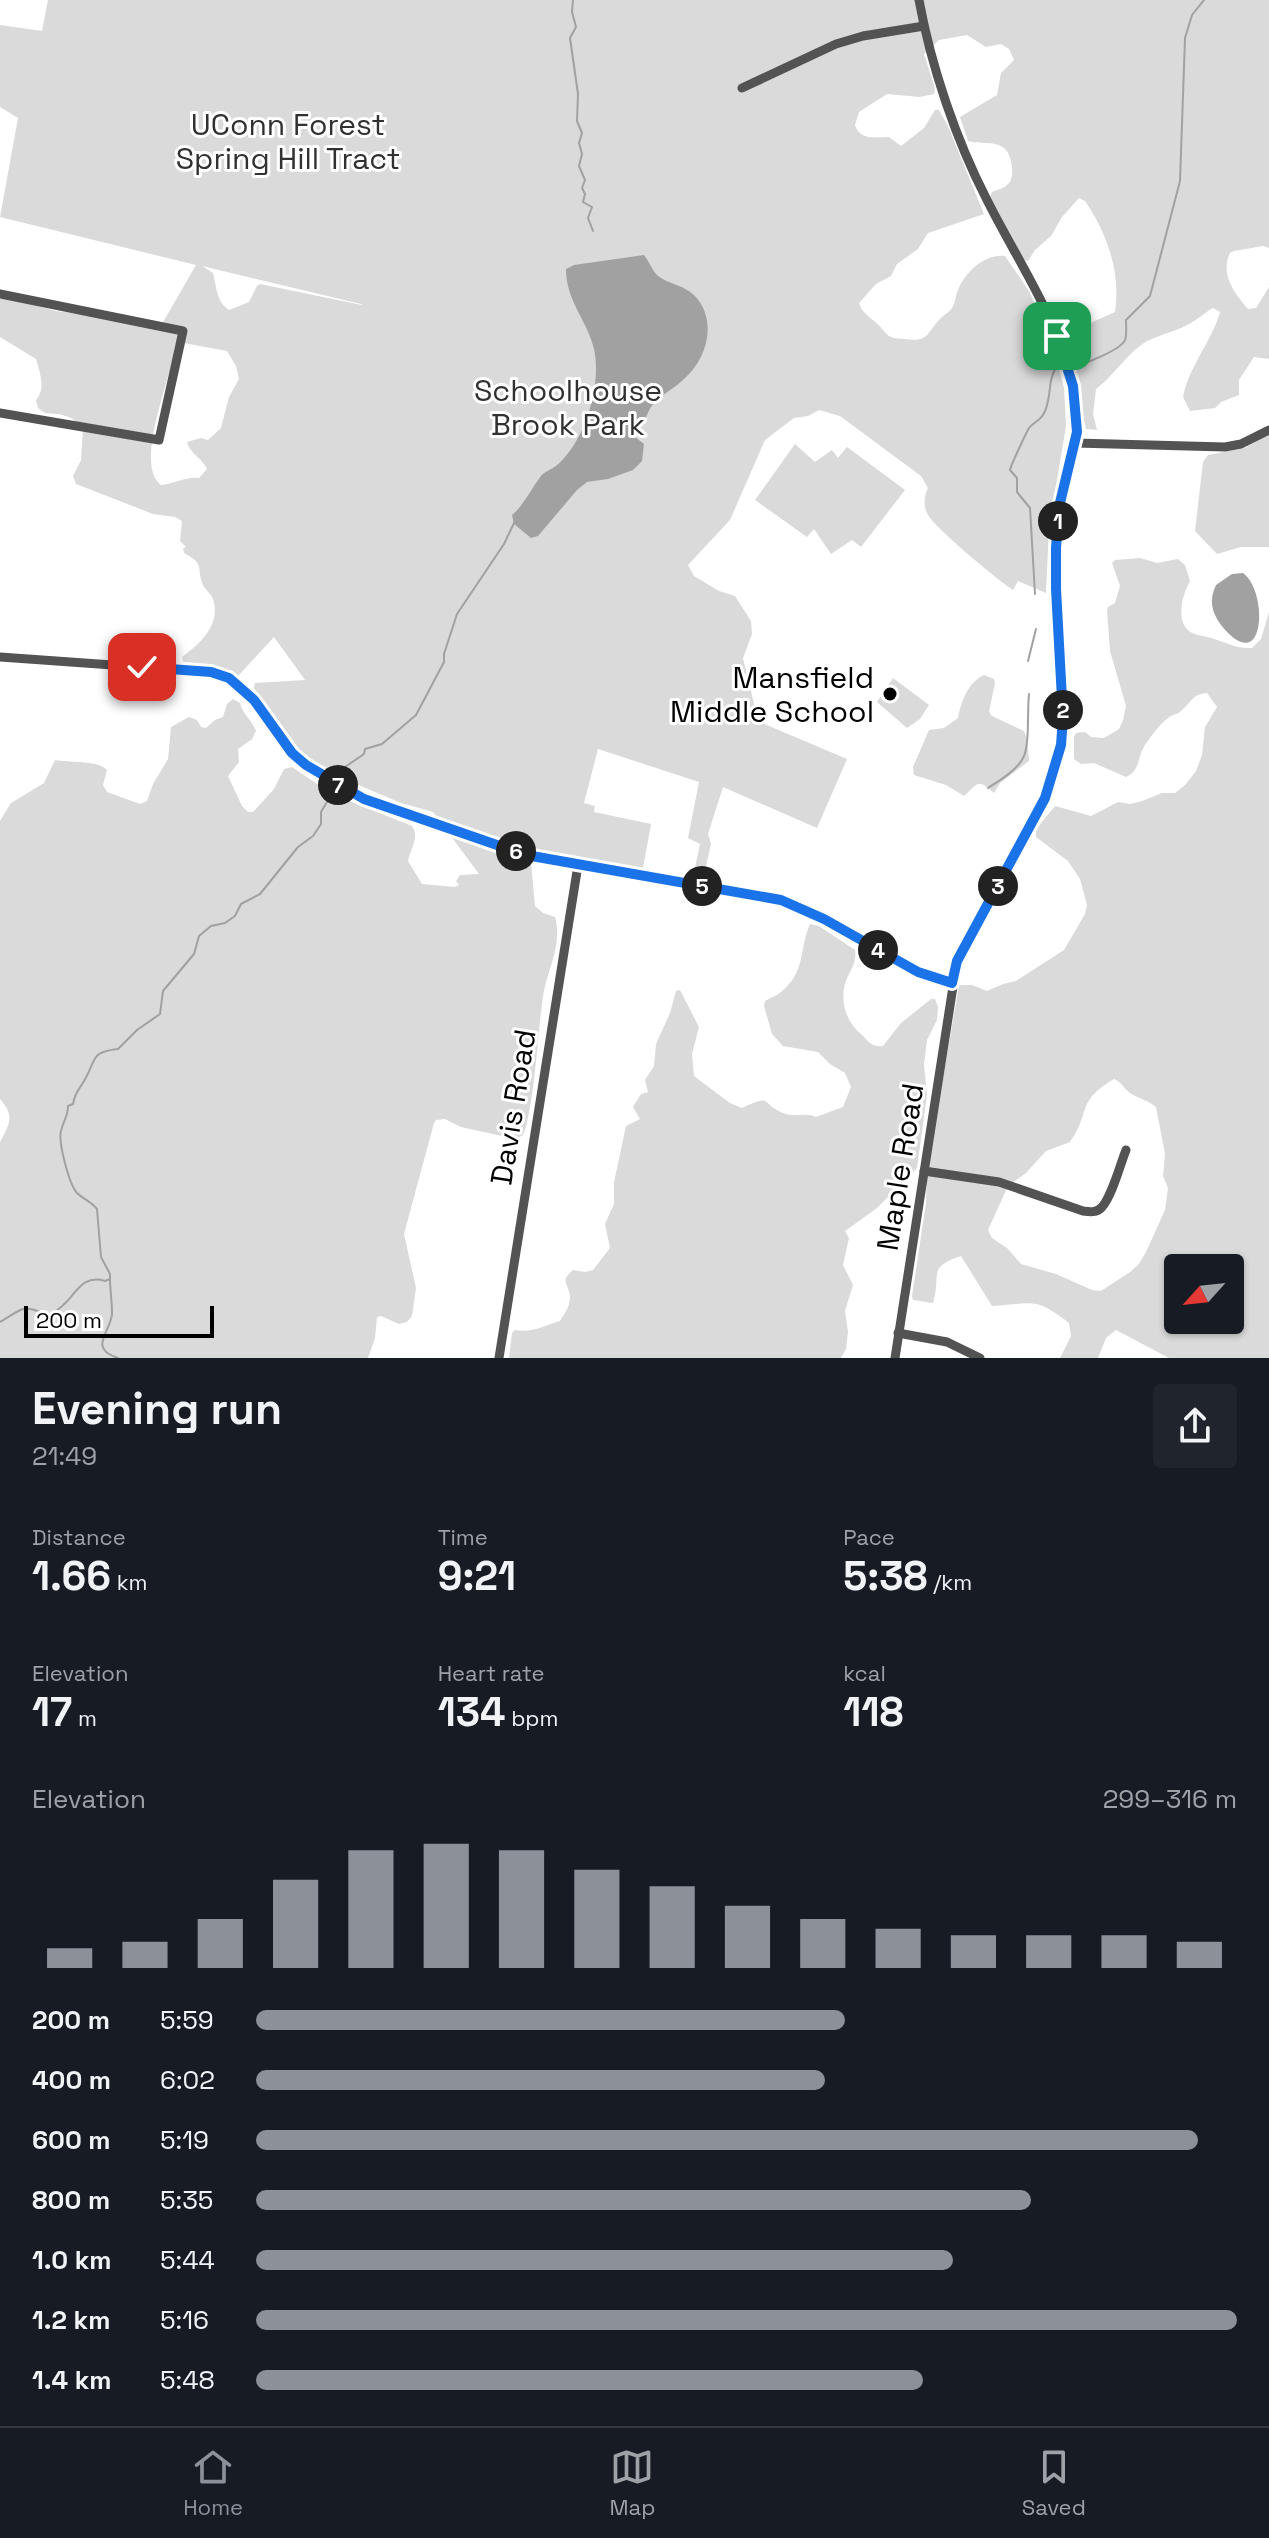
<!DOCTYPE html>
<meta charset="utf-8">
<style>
body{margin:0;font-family:"Space Grotesk",sans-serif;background:#20242c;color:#f1f3f6;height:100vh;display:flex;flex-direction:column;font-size:30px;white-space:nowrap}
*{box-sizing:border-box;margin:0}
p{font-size:26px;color:#9ea1a6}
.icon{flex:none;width:44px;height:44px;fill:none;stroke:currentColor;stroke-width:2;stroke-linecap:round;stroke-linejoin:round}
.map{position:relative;height:1358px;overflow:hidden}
.details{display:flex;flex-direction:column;background:#171b24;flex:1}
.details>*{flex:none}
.needle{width:52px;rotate:243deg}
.buttons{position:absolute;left:1164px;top:1254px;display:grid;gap:16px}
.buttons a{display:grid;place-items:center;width:80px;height:80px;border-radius:8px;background:#171b24;box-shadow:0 2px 6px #0004;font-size:40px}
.scale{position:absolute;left:24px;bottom:20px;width:190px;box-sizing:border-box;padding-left:8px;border:4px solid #000;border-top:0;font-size:22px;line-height:28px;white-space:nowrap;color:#000;-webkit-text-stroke:6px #fff;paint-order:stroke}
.pin{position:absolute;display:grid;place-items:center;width:68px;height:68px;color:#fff;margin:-34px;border-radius:16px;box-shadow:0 4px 12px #0006}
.km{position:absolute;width:40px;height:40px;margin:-20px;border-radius:50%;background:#222;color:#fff;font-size:22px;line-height:40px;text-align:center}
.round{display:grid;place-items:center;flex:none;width:84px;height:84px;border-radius:8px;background:#20242c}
.head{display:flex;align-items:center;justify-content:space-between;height:136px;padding:0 32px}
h1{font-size:44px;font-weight:600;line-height:60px}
.metrics{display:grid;grid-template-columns:repeat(3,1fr);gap:12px;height:136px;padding:8px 32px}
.metrics div{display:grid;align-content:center}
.metrics b{font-size:40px;font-weight:600}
.metrics small{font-size:22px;font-weight:400}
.metrics p{font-size:22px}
.chart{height:224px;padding:16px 32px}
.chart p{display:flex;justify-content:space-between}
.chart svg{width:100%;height:144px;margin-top:8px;stroke:#8c9099;stroke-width:6}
ul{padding:0 32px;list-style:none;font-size:26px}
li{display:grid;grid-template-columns:128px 96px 1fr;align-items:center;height:60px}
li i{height:20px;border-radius:10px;background:#8c9099}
.tab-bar{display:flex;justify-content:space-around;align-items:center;height:112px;border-top:2px solid #363941;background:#171b24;font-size:22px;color:#9ea1a6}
.tab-bar a{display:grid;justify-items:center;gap:4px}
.tab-bar .on{color:#8c9099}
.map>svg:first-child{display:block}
.green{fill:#dadada;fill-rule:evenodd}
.water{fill:#a1a1a1}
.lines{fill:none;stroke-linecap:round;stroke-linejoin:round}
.stream{stroke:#a1a1a1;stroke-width:2}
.minor{stroke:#535353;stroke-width:9}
.route-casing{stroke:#fff;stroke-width:16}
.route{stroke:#1a73e8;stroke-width:10}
.poi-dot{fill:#000;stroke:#fff;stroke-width:3}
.labels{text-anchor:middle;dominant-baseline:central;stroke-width:6;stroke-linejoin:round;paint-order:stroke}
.park-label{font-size:30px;fill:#313131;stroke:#fff}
.poi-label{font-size:30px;fill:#000;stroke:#fff;text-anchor:end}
.street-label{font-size:30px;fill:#000;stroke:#fff}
</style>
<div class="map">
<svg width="1269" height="1358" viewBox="0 0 1269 1358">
<rect width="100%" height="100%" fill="#fff"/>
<g class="green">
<path d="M48,0h1221v248l-6,-2 -29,5 -4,2c-10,21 4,40 18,56l8,-1 13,-21v72l-15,-2 -15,23v15l-18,7 -6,6 -25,3 -7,-14c6,-31 29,-56 37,-85l-7,-4c-9,5 -17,13 -26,17 -14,8 -32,10 -46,20 -17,13 -28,31 -45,44l-3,25 4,16 -11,-1 -20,-95 49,-22c6,-40 -8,-79 -30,-111l-6,-3 -17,19 -11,19 -16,14 -7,11 -4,-1 -26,-44 -8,-19 2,-5c6,-3 12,-3 17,-9 6,-7 3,-29 -5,-35 -11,-8 -24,-3 -36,-7l-8,-24 37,-22 4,-22 13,-13 -5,-11 -8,-5 -15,3 -19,-12 -28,5 -15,14 11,34 -1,6 -14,3 -33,-3 -28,18 -4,13c5,16 21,12 34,12l12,9 23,-18 11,-18h4l8,14 37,90 -56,19 -10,16 -21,15 -6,12 -15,8 -17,19c4,13 16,16 24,27 7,9 10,8 21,9 24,3 21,-3 35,-19 4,-5 10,-7 13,-12 4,-6 3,-12 6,-18 8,-19 27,-36 47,-34l24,35 24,54 11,43 2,38 -17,102 -3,65 -28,-12 -5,9c-14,-9 -82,-65 -86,-77 -4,-8 -3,-16 1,-25l-7,-12 -81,-60 -21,-6 -11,6 -14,2 -29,22 -35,80 -42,45 6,11 25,15 16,5 16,25 1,13 -9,24 11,46 -1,13 -3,1 97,41 -30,69 -94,-41 -15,47 3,10 -8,35 -10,-2 7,-33 -12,-6 11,-56 -101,-33 -14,54 11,3 -1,6 57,12 -8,44 -124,-19 12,14 4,43 8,7 12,4c8,28 -8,53 -12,79 -6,43 -7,88 -17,131l-3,8 -7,4 -55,-12 -16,-8 -9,1 -2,3 -30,111 12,54 -4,28 -5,6 -8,2 -18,-8 -4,1 -2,21 -7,20h-368v-216c10,-19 15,-26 0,-43v-278l11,-18 33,-20 11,-23c15,3 43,0 52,10l-4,15 4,7 33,12 7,-3 6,-17 15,-25 3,-32 18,-10 8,3 4,7 5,1 9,-8 8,-3 4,-13 6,-5 7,4c3,12 12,17 16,28l-4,8 -14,10 1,13 -11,14 14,30 6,6h5l21,-23 10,-20 8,-2 40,27 80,32c8,11 -2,23 -4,35l14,23 33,3 4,-2 -3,-4 4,-6 19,-1 -46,-62 -32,-9 -64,-27 -36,-24 -10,-9 -29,-40 -8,-15 1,-5 50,-3 -31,-43 -36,39 -16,-7h-22l-16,-5 -2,-7c19,-14 39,-32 31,-58 -3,-7 -9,-10 -11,-16 -5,-18 2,-19 -18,-30l-1,-5 3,-1 -6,-6 2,-20 -7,-4 -22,-3 -77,-30 -3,-8 8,-16 2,-31c-10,-14 -22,-15 -38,-16l-7,-5 -2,-8c10,-11 4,-27 0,-41l-36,-22v-38l7,-1 49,13 106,13 34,-59 -196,-48 18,-99 -18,-11v-82l42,6zM202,266l159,38 1,1 -102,-21 -3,2 -8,16 -20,8c-13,-9 -12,-22 -16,-37zM178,342l49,9 9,15 3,13 -10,18 -8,31 -13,12 -7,-2 -14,4c3,12 15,16 20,27l-8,9c-11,-2 -26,6 -38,7 -28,-21 11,-107 14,-140z"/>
<polygon points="1269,434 1269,547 1241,547 1217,554 1195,531 1203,462 1208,455 1245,448"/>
<polygon points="795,444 815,462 832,450 838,458 847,447 905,490 861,547 852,540 831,554 814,529 807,537 755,500"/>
<path d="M1140,558l17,5 21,-4 7,6 5,16c-7,12 -15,39 -1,50 7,5 18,5 25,8 14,4 23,10 38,9l9,-9 8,-27v746h-100l-53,-28 -10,8 -8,20h-38l11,-22 -2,-13c-35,-27 -36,-19 -77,-17l-31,-50c-35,12 -19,17 -28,47l-20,-3 -1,-4 14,-93 1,-30 32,-188h13l15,6 16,-7 13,-3 48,-31 21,-36 2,-9 -7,-26 -12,-18 -32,-24v-8l19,-23 36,10 27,-14 12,2 12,-3 20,-8h13l10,-8 11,-14 6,-16 3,-28 12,-20 -10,-14c-15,1 -15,9 -25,17 -3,4 -7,4 -11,6 -11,7 -19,19 -26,29 -8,12 -4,25 -19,32l-32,-14 -13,1 -7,-5v-22l2,-4 9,-1 6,5 13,1 15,-9 4,-9 3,-14 -16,-55 -3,-40 1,-4 7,-4 5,-17 -8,-23 3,-3zM1114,1079c9,4 9,9 16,14 9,6 18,7 26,14l9,47 -2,22 5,12 -3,22 -19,42 -7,12 -9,8 -29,19 -9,-1 -36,-16 -35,-10 -14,-16 -15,-10 -4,-8 20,-44 18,-13 20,-22 24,-9c21,-29 5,-40 44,-63zM1178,1268h52v52h-52z"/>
<path d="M984,675l10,4 1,4 -6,29 3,4 32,15 3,8 2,22 -29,22 -6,10c-17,-15 -15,-10 -30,3l-18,-11 -32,-10 -1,-8 16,-37 15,-2 14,-10c3,-16 10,-36 26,-43z"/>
<polygon points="893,678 929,705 920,719 907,728 877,702"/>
<path d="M810,924l9,2 36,24c2,14 -5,19 -9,31 -7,19 0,41 15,53 8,8 10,13 22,12l18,-23 30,-24h4l3,8 -1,13 -10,20 -3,25 3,30 -10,73 -40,40 -32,23 4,7 -6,27 10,20 -8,26 3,21 -2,17 -5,9h-332l3,-25 3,-3c18,3 28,-4 45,-9 4,-7 10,-14 10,-24 -1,-14 -11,-15 3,-27l12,2 8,-2 17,-22 -5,-24 9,-20v-22l12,-56 14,-7 -7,-12 8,-13 7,-2 -3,-12 9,-14 2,-22 14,-31 6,-22 4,-1 19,37 -7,27 2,22 36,27 12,5c32,-15 18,-4 41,5 11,5 21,-1 33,4l27,-10 8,-20 -6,-14 -15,-9 -12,-12 -35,-6 -11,-12 -8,-28 1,-5c5,-3 11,-5 16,-9 25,-20 18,-43 29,-68z"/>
</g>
<g class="water">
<path d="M644,255c5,6 8,15 13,20 10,9 26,9 38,21 23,25 12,63 -11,83 -10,10 -24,16 -33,28 -6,9 -6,19 -16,26v4l9,7 -2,17 -9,9 -25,9 -21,3 -10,8 -39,46 -7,2 -17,-14 -2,-9c12,-10 19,-26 29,-39 4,-5 10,-6 15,-10 29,-24 46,-81 38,-117 -7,-29 -28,-48 -28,-80l8,-4z"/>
<path d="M1243,573c26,19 22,107 -22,52 -10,-14 -12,-25 -5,-40l16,-11z"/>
</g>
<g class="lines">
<g class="stream">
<polyline points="573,0 572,12 576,27 570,38 578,94 577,121 582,133 579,143 582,154 579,166 585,180 582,188 585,194 583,202 592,207 588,218 593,231"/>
<path d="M1073,367c11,-3 48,-17 52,-27 2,-5 1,-14 1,-20l24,-24 30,-115 5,-143 7,-23 12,-15"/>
<path d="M1035,594l-5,-86 -13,-16v-14l-7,-8c1,-5 16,-37 19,-42 4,-5 11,-8 14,-13 10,-16 3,-36 15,-50h4"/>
<polyline points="1028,661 1036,629"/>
<polyline points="340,779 345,767 364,754 365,749 382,744 416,715 444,662 444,654 457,614 504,544 514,523"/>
<path d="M988,788c11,-7 29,-18 35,-30 7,-12 4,-48 6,-64"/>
<path d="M110,1279c0,11 2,22 2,33 1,18 -26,36 6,46"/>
<path d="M0,1322c7,-4 15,-10 23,-13 12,-3 21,9 31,3 21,-11 24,-39 51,-31l5,-2v-5l-9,-17 -4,-48c-5,-7 -14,-10 -20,-16 -8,-9 -19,-51 -16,-62 2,-10 7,-14 7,-25l5,-2c2,-12 6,-14 11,-23 13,-21 5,-29 34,-32l19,-19 23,-16 3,-23 31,-37 5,-18 12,-10 14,-3 10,-7 6,-12 19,-10 38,-47 15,-11 8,-12v-12l13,-22"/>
</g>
<g class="minor">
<polyline points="742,88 836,44 863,36 924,26"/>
<polyline points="0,294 183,331 159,440 0,413"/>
<polyline points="1075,443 1225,447 1241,444 1269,430"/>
<polyline points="0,657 211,672 229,678 242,686 254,700 282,741 306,765 364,799 526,855 781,900 824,919 918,972 952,983"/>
<path d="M924,1171l75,11 84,29c7,1 14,2 19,-4 10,-11 18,-42 24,-57"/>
<polyline points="898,1333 947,1342 980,1358"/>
<polyline points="499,1358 578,865"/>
<path d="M895,1358l62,-397 88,-163 11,-30 7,-51c-3,-69 -10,-137 -4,-206 4,-47 25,-73 14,-125 -14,-66 -56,-126 -86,-186 -31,-60 -56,-134 -68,-200"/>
</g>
</g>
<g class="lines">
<g class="route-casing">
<polyline id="route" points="142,667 211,672 229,678 254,700 292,753 306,765 364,799 526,855 781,900 824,919 918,972 952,983 957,961 1045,798 1061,745 1063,717 1056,589 1056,548 1059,507 1077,432 1073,386 1057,336"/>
</g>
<use href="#route" class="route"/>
</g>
<circle class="poi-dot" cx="890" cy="694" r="8"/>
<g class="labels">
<g class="park-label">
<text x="288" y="124">UConn Forest<tspan x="288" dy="34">Spring Hill Tract</tspan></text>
<text x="568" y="390">Schoolhouse<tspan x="568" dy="34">Brook Park</tspan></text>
</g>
<g class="poi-label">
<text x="874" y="677">Mansfield<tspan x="874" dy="34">Middle School</tspan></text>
</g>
<g class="street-label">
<text transform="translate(513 1107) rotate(-81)">Davis Road</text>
<text transform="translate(900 1167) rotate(-81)">Maple Road</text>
</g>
</g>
</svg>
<div class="buttons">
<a><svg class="needle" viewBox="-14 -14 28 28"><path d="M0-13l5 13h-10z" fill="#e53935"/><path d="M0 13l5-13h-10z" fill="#9ea1a6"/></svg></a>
</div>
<div class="scale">200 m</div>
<div class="pin" style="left:1057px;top:336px;background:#1e9e55"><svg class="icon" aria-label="arrive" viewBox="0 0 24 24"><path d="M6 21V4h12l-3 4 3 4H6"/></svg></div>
<div class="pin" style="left:142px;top:667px;background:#d93025"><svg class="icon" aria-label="check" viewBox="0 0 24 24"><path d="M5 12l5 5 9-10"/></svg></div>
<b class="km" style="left:1058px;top:521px">1</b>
<b class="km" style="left:1063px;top:710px">2</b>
<b class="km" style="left:998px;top:886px">3</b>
<b class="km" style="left:878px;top:950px">4</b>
<b class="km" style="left:702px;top:886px">5</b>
<b class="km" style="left:516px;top:851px">6</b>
<b class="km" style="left:338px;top:785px">7</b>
</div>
<section class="details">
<div class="head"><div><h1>Evening run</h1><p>21:49</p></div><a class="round"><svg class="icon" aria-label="share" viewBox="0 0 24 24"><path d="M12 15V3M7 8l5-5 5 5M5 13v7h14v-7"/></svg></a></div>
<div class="metrics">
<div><p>Distance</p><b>1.66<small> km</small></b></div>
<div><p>Time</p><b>9:21</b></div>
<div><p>Pace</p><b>5:38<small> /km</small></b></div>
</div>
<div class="metrics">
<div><p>Elevation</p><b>17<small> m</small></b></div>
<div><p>Heart rate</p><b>134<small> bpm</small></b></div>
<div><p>kcal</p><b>118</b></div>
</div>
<div class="chart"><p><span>Elevation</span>299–316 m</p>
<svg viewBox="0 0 160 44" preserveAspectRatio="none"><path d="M5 44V38M15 44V36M25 44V29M35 44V17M45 44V8M55 44V6M65 44V8M75 44V14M85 44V19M95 44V25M105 44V29M115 44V32M125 44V34M135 44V34M145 44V34M155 44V36"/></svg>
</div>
<ul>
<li><b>200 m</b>5:59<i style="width:60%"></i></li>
<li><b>400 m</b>6:02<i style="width:58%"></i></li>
<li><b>600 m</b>5:19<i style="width:96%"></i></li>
<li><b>800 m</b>5:35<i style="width:79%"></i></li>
<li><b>1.0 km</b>5:44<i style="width:71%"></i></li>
<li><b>1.2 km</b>5:16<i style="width:100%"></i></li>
<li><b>1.4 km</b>5:48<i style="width:68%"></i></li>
</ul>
</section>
<nav class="tab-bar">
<a class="on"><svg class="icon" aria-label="home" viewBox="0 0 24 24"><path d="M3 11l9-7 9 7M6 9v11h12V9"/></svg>Home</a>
<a><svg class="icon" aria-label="map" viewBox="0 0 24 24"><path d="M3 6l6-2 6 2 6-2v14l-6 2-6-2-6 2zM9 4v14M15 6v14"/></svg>Map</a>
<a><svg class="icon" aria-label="saved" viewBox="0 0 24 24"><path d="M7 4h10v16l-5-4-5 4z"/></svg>Saved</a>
</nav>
